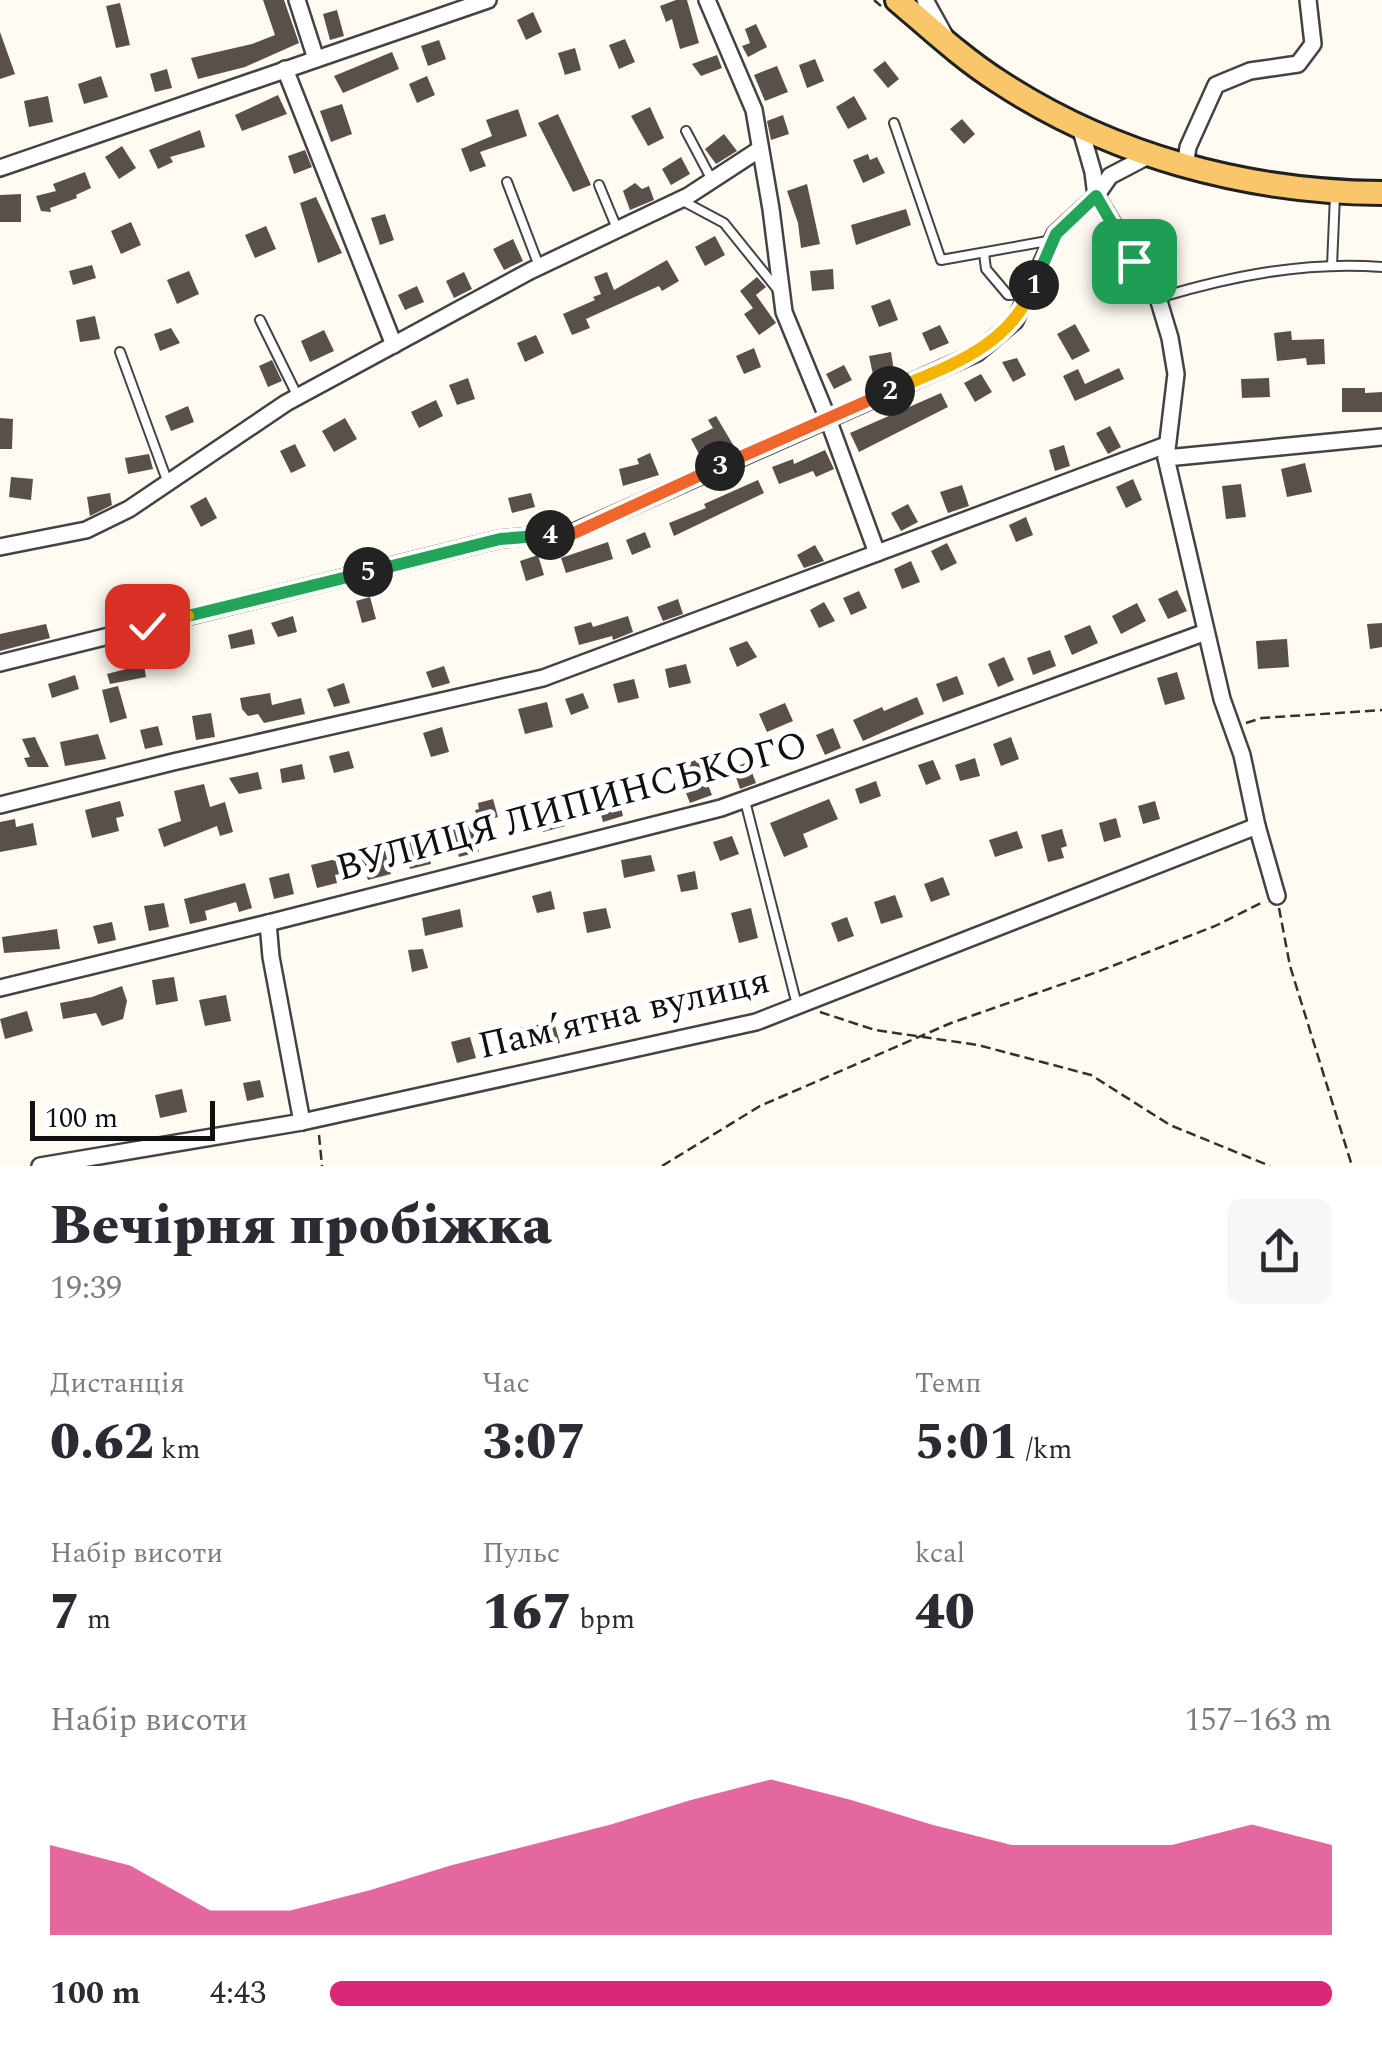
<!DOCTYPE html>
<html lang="uk">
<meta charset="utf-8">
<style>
body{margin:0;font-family:Spectral,serif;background:#f7f7f7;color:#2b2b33;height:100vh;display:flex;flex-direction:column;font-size:38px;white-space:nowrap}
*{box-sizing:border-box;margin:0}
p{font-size:32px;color:#7c7c81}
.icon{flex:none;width:55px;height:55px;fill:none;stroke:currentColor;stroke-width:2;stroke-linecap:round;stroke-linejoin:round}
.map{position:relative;height:1166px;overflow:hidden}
.panel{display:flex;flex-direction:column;background:#fff;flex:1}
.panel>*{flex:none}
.scale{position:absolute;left:30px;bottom:25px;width:185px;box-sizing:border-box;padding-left:10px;border:5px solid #101010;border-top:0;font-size:28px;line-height:35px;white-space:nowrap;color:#101010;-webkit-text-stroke:8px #fff;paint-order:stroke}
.pin{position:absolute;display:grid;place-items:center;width:85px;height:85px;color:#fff;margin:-42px;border-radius:20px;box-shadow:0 5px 15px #0006}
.km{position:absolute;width:50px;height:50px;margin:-25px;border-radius:50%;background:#222;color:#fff;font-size:28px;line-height:50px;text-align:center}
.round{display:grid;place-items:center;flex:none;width:105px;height:105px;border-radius:15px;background:#f7f7f7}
.summary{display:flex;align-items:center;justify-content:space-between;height:170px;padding:0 50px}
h1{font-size:55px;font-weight:800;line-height:75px}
.metrics{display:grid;grid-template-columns:repeat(3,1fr);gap:15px;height:170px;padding:10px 50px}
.metrics div{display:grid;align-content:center}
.metrics b{font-size:50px;font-weight:800}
.metrics small{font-size:28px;font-weight:400}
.metrics p{font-size:28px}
.chart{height:280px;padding:20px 50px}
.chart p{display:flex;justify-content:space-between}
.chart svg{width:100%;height:180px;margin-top:10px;fill:#db2777;opacity:.7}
ul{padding:0 50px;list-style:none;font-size:32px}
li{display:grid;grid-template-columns:160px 120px 1fr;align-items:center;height:75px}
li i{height:25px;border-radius:12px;background:#db2777}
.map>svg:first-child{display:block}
.building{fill:#59504c}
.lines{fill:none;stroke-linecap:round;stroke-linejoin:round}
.lane-casing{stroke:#434343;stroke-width:12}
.street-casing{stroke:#434343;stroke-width:20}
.primary-casing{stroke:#212121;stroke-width:28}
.path{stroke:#323232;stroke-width:2.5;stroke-dasharray:10 5;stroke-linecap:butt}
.lane{stroke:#fff;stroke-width:8}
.street{stroke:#fff;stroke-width:15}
.primary{stroke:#f9c669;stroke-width:22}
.split-1-casing{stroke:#fff;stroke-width:20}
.split-2-casing{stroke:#fff;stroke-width:20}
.split-3-casing{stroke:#fff;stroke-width:20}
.split-4-casing{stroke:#fff;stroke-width:20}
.split-5-casing{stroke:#fff;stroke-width:20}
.split-6-casing{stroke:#fff;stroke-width:20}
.split-7-casing{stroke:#fff;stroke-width:20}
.split-1{stroke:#22a559;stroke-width:12}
.split-2{stroke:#f5b400;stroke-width:12}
.split-3{stroke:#f0652b;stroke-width:12}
.split-4{stroke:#f0652b;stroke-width:12}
.split-5{stroke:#22a559;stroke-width:12}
.split-6{stroke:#22a559;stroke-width:12}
.split-7{stroke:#f5b400;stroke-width:12}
.labels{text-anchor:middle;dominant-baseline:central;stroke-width:10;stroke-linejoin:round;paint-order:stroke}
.street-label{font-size:38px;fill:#101010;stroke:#fff}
</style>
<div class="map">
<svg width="1382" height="1166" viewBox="0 0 1382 1166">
<rect width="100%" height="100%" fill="#fffbf3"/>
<g class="building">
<polygon points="263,0 284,0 299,43 245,67 198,79 191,58 252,44 275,35"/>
<polygon points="676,0 687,0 699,43 680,49 672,19 666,22 660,6"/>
<polygon points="120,3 130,45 116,48 106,6"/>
<polygon points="337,10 344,36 330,40 323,14"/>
<polygon points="533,12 542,32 526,40 517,20"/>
<polygon points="756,24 767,47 748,57 742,46 750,43 745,29"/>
<polygon points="0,32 15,74 0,79"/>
<polygon points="625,39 635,62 619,69 609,45"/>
<polygon points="439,40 446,59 428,66 421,46"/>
<polygon points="575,48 581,70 565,75 558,53"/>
<polygon points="392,52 399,69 343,93 334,76"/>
<polygon points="717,55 722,68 701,76 692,64"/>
<polygon points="815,59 824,81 807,88 799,65"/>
<polygon points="885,61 899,79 888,88 873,70"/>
<polygon points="777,66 788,92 765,101 754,75"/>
<polygon points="167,69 172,88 155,92 150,74"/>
<polygon points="101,76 108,97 84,104 78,84"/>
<polygon points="427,76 435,95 417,103 409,84"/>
<polygon points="278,95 287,114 242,131 235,115"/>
<polygon points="48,96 53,122 29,127 24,101"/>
<polygon points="854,96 867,119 848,129 836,107"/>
<polygon points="342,104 352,134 331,142 320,111"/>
<polygon points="650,107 664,138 648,146 631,116"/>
<polygon points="518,109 527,136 480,152 486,166 470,172 461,149 492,136 486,120"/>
<polygon points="558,114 591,185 573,192 538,123"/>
<polygon points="783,115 789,134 771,140 767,121"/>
<polygon points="962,119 975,134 964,144 950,129"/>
<polygon points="200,130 205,147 170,157 173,162 158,169 149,150"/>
<polygon points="724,134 737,151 716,164 705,149"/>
<polygon points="122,146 136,168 119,179 105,157"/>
<polygon points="305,150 312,167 294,174 288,156"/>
<polygon points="868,154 870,160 877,157 885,173 863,183 853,160"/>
<polygon points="681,157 690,174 671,185 662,169"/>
<polygon points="85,172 91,188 76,195 77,198 50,208 51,212 41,211 36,196 56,191 53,184"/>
<polygon points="635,183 642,189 649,186 654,200 630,210 623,191"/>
<polygon points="807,184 820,244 801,248 798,223 787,191"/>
<polygon points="21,194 21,222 0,222 0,195"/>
<polygon points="316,197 342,253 318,263 300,203"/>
<polygon points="906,209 911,225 856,245 851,225"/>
<polygon points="385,214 394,240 380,245 371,218"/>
<polygon points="131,222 141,245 121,254 111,231"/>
<polygon points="266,226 276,249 255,258 245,235"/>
<polygon points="715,236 725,255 705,266 695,247"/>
<polygon points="513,239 523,261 504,270 493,249"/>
<polygon points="667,260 679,281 662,291 659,286 586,319 590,328 572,335 563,314 595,300 593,297 601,294 594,277 607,272 614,290"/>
<polygon points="92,265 96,278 73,285 69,271"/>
<polygon points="833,269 834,289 812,291 810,271"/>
<polygon points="189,271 199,294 177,304 167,280"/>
<polygon points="464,272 472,289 454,298 446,281"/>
<polygon points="757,277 766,287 756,295 776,323 759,335 744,314 753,308 740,291"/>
<polygon points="417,286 424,302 405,310 398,295"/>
<polygon points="890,299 898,320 879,327 871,306"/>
<polygon points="95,316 100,339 80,342 76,320"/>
<polygon points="1075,324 1090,351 1072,360 1057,334"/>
<polygon points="940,325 949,343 930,351 922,333"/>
<polygon points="171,328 180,343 160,351 154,334"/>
<polygon points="324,330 334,351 310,362 301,341"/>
<polygon points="1291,331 1292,340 1324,339 1325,364 1307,365 1306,358 1277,361 1274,333"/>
<polygon points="536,335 544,353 525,362 517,343"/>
<polygon points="754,348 761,367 744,374 736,356"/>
<polygon points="891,352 894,371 873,375 869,356"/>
<polygon points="1017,358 1026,375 1013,382 1002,362"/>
<polygon points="272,360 282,381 268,387 259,366"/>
<polygon points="844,365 852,380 834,389 826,374"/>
<polygon points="1119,368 1124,379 1075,401 1063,376 1078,369 1085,384"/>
<polygon points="981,374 992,392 975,402 964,383"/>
<polygon points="468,378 475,399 457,405 449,385"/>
<polygon points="1269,378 1270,397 1242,398 1241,379"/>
<polygon points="1342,388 1365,388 1365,393 1382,392 1382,412 1342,412"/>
<polygon points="941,393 948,407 859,452 850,433"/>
<polygon points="436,400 443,416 419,428 411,412"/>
<polygon points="188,406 194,422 171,431 165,416"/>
<polygon points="716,416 735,448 727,452 722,443 699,454 691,439 713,428 708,420"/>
<polygon points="0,418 13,419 12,449 0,449"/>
<polygon points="345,418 357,439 334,452 322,431"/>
<polygon points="1110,426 1121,447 1108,454 1096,433"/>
<polygon points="295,444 306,466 291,473 280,451"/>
<polygon points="1064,445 1070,466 1055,471 1049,450"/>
<polygon points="825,450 834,469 816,477 813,471 779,484 772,467 793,459 794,464"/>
<polygon points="650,453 659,475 623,486 619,469 639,464 637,459"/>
<polygon points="149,454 153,469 128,474 125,458"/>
<polygon points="1305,463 1312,492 1287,497 1281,469"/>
<polygon points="11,477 33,479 31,500 9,497"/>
<polygon points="1133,479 1142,500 1126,508 1116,487"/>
<polygon points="758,480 764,493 674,536 669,523 706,508 704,504"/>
<polygon points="1241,484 1246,517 1226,519 1222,486"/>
<polygon points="962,485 969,506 948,513 940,492"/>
<polygon points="110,493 112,505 90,516 87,497"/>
<polygon points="531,493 535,507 512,513 508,498"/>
<polygon points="206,497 217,518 201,527 190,506"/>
<polygon points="908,504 918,522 901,531 891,513"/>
<polygon points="1026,517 1033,535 1016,542 1009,525"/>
<polygon points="645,532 651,547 632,555 626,540"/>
<polygon points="608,542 613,559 566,573 561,558"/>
<polygon points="947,543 957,563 941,571 931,551"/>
<polygon points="815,545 824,561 804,568 797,555"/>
<polygon points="538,555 544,575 526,581 520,561"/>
<polygon points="911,561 920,582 902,589 894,569"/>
<polygon points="1177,590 1187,611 1168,619 1158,599"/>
<polygon points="859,591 867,608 851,615 843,598"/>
<polygon points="370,597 376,619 362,623 356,601"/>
<polygon points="678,599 683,614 663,621 657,607"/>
<polygon points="824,602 835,621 819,628 810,610"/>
<polygon points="1137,603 1146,621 1121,634 1112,616"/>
<polygon points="293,616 297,632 278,637 271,623"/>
<polygon points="628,616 633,632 613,640 612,636 579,645 574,627 591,622 593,627"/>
<polygon points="1382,623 1382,647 1370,649 1367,624"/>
<polygon points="46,624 50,638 0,651 0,634"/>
<polygon points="1090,625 1098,643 1072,655 1064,636"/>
<polygon points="252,629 255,644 231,649 228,635"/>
<polygon points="1287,639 1289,667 1258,669 1256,641"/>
<polygon points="747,641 757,657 737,667 729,648"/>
<polygon points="1050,650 1056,666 1033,675 1027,658"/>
<polygon points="1004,657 1014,680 998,687 988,664"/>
<polygon points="143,659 146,677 110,684 107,674 126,669 125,662"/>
<polygon points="686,664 691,683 669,688 665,669"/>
<polygon points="444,666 450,683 432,688 426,672"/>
<polygon points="1177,672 1185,699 1165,705 1157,678"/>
<polygon points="75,675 79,689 52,698 48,684"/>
<polygon points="957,676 964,694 943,702 936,684"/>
<polygon points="634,679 639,698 618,703 613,684"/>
<polygon points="344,683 350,703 334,707 327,689"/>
<polygon points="118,686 127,718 110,723 102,690"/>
<polygon points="270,693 272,705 301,698 305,714 264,723 258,714 248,716 242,709 240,698"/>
<polygon points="583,693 589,708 571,715 565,699"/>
<polygon points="917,697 924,714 863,741 853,720 882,707 884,711"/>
<polygon points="547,702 553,727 525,734 518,709"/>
<polygon points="785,703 793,721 767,732 759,714"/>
<polygon points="211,713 215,737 196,740 192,716"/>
<polygon points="158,726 163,745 145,749 140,730"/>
<polygon points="442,727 449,752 431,757 423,733"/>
<polygon points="833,728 841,748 825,755 816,735"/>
<polygon points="98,734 106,759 65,766 60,742"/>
<polygon points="35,737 38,744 49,767 28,767 24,758 30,757 22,739"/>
<polygon points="1011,737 1019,759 1001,766 993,744"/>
<polygon points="349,751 354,768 334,773 329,756"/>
<polygon points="975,758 980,776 960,781 955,765"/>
<polygon points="698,759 712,795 690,803 676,768"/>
<polygon points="933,760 941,779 926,785 918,765"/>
<polygon points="748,762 756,783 740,789 733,768"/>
<polygon points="302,764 305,779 282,783 280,769"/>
<polygon points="258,772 262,789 239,794 229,778"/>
<polygon points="876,781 881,796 860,804 855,789"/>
<polygon points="204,784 210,807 225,802 233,832 220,836 217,826 164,847 158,829 181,821 174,791"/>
<polygon points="493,799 498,817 479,822 475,810 479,809 478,803"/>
<polygon points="619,799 623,816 603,822 598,804"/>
<polygon points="829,799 838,819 803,834 808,847 784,857 770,823"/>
<polygon points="120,801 124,816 116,818 119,831 92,838 85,810"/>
<polygon points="1155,801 1160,819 1143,824 1138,806"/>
<polygon points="560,808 565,826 543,832 538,813"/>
<polygon points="1116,818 1121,837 1104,842 1099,823"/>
<polygon points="15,819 16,827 33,823 37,845 0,852 0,822"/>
<polygon points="471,825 479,852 459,857 452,830"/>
<polygon points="1062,829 1067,846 1061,848 1064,858 1048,862 1041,835"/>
<polygon points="1017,831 1023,848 995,857 989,840"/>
<polygon points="732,836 739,854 720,861 713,842"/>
<polygon points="424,839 431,864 410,869 403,844"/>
<polygon points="385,851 391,874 368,880 361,857"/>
<polygon points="651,855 655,871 624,878 621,860"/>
<polygon points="336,859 340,874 335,875 337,883 317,888 311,865"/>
<polygon points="695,871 698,889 681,892 677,875"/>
<polygon points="289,873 294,894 274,899 269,878"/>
<polygon points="943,877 950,895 931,902 924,884"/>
<polygon points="245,883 252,908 239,912 236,902 205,911 207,920 190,924 184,899"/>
<polygon points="551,891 555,909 537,913 532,896"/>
<polygon points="895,895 903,917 881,924 874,902"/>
<polygon points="164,903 169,927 149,931 144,906"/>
<polygon points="606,908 611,928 587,933 583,912"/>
<polygon points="751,908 758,938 739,943 731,913"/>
<polygon points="460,909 463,927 425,936 422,918"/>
<polygon points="847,917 854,936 838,942 831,923"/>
<polygon points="112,922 116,940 98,944 93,926"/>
<polygon points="57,929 60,949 4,953 2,937"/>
<polygon points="423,949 428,968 412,972 408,950"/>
<polygon points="174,977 178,1001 156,1005 152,980"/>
<polygon points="122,986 127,1001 123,1019 102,1026 96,1013 63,1019 60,1003 92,997"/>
<polygon points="226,995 231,1021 205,1026 199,1000"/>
<polygon points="627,1004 631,1026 610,1029 606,1007"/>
<polygon points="27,1011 33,1031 5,1039 0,1019"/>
<polygon points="554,1022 560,1043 545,1046 543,1038 516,1042 514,1029"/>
<polygon points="470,1037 476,1058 457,1063 451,1042"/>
<polygon points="260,1080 264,1097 247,1101 243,1083"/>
<polygon points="182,1089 187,1112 160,1118 155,1095"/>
</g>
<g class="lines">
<g class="lane-casing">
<g id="lane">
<polyline points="894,123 941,260 1053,240"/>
<polyline points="686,131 713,182"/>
<polyline points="507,182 539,266"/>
<polyline points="599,185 618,231"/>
<polyline points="681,200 724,223 778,290"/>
<polyline points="984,253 986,269 1008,295 1026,294"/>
<polyline points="1332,266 1335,195"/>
<path d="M1158,298c73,-22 148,-37 224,-31"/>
<polyline points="260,320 298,397"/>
<polyline points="120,352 168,483"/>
<polyline points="745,801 797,1005"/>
</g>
</g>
<g class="street-casing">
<g id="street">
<polyline points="297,0 316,59"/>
<polyline points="707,0 754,110 771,209 784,312 828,419 877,553"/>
<polyline points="925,0 945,36"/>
<polyline points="285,69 394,345"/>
<polyline points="1080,127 1093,172 1096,196 1158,298 1170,338 1176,374 1166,458 1222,699 1242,755 1257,826 1277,896"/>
<polyline points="1185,167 1188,147 1216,85 1250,71 1298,64 1313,44 1308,0"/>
<polyline points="0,168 488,0"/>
<polyline points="1166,458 1382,437"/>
<polyline points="0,547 86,530 129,509 286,403 530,271 688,196 760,149"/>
<polyline points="0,663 500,539 572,533 977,353 1015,321 1055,234 1096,196 1110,176 1150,155"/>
<polyline points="0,805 173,762 543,678 1166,445"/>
<polyline points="268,923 271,957 302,1122"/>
<polyline points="0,988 268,923 721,808 1206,632"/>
<polyline points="40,1166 302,1122 756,1022 1257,826"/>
</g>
</g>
<g class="primary-casing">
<path id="primary" d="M897,0c33,28 65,58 101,81 114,75 249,111 384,112"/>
</g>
<g class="path">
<polyline points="874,0 881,6"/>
<polyline points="1246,723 1262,718 1382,710"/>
<polyline points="1279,908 1290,966 1352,1166"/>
<polyline points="820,1012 875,1030 978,1045 1091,1075 1170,1125 1270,1166"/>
<polyline points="319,1135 322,1166"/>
<polyline points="662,1166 760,1106 951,1023 1097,972 1215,926 1263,902"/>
</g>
<use href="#lane" class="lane"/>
<use href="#street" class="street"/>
<use href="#primary" class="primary"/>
</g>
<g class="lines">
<g class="split-1-casing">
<polyline id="split-1" points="1034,285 1056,234 1096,196 1134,261"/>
</g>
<g class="split-2-casing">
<path id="split-2" d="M890,391c58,-25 119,-43 144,-106"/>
</g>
<g class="split-3-casing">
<polyline id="split-3" points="720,466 890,391"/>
</g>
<g class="split-4-casing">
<polyline id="split-4" points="550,535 572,534 720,466"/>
</g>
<g class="split-5-casing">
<polyline id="split-5" points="368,572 500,539 550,535"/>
</g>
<g class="split-6-casing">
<polyline id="split-6" points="188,616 368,572"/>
</g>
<g class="split-7-casing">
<polyline id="split-7" points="147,626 188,616"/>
</g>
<use href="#split-1" class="split-1"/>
<use href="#split-2" class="split-2"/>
<use href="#split-3" class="split-3"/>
<use href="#split-4" class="split-4"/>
<use href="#split-5" class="split-5"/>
<use href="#split-6" class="split-6"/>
<use href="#split-7" class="split-7"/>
</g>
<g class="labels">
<g class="street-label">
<text transform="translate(572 807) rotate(-15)">ВУЛИЦЯ ЛИПИНСЬКОГО</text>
<text transform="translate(624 1014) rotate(-13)">Памʼятна вулиця</text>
</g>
</g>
</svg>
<div class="scale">100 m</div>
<div class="pin" style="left:1134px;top:261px;background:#1e9e55"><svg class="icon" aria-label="arrive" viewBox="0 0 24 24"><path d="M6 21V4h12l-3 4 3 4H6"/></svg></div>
<div class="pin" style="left:147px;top:626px;background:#d93025"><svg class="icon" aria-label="check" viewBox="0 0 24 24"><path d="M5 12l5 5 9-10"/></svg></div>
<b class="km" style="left:1034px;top:285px">1</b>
<b class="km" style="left:890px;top:391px">2</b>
<b class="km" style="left:720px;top:466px">3</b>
<b class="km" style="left:550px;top:535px">4</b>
<b class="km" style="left:368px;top:572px">5</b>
</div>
<section class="panel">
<div class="summary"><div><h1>Вечірня пробіжка</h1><p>19:39</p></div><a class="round"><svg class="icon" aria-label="share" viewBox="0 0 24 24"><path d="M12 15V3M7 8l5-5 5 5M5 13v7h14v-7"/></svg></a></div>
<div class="metrics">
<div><p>Дистанція</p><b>0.62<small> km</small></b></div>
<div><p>Час</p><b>3:07</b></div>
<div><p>Темп</p><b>5:01<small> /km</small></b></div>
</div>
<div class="metrics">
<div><p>Набір висоти</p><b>7<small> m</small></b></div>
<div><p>Пульс</p><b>167<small> bpm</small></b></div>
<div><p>kcal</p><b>40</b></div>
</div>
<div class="chart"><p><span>Набір висоти</span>157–163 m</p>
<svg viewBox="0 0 160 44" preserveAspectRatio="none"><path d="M0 44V22L10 27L20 38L30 38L40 33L50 27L60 22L70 17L80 11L90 6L100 11L110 17L120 22L130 22L140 22L150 17L160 22V44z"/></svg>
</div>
<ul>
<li><b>100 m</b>4:43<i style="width:100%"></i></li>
</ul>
</section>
